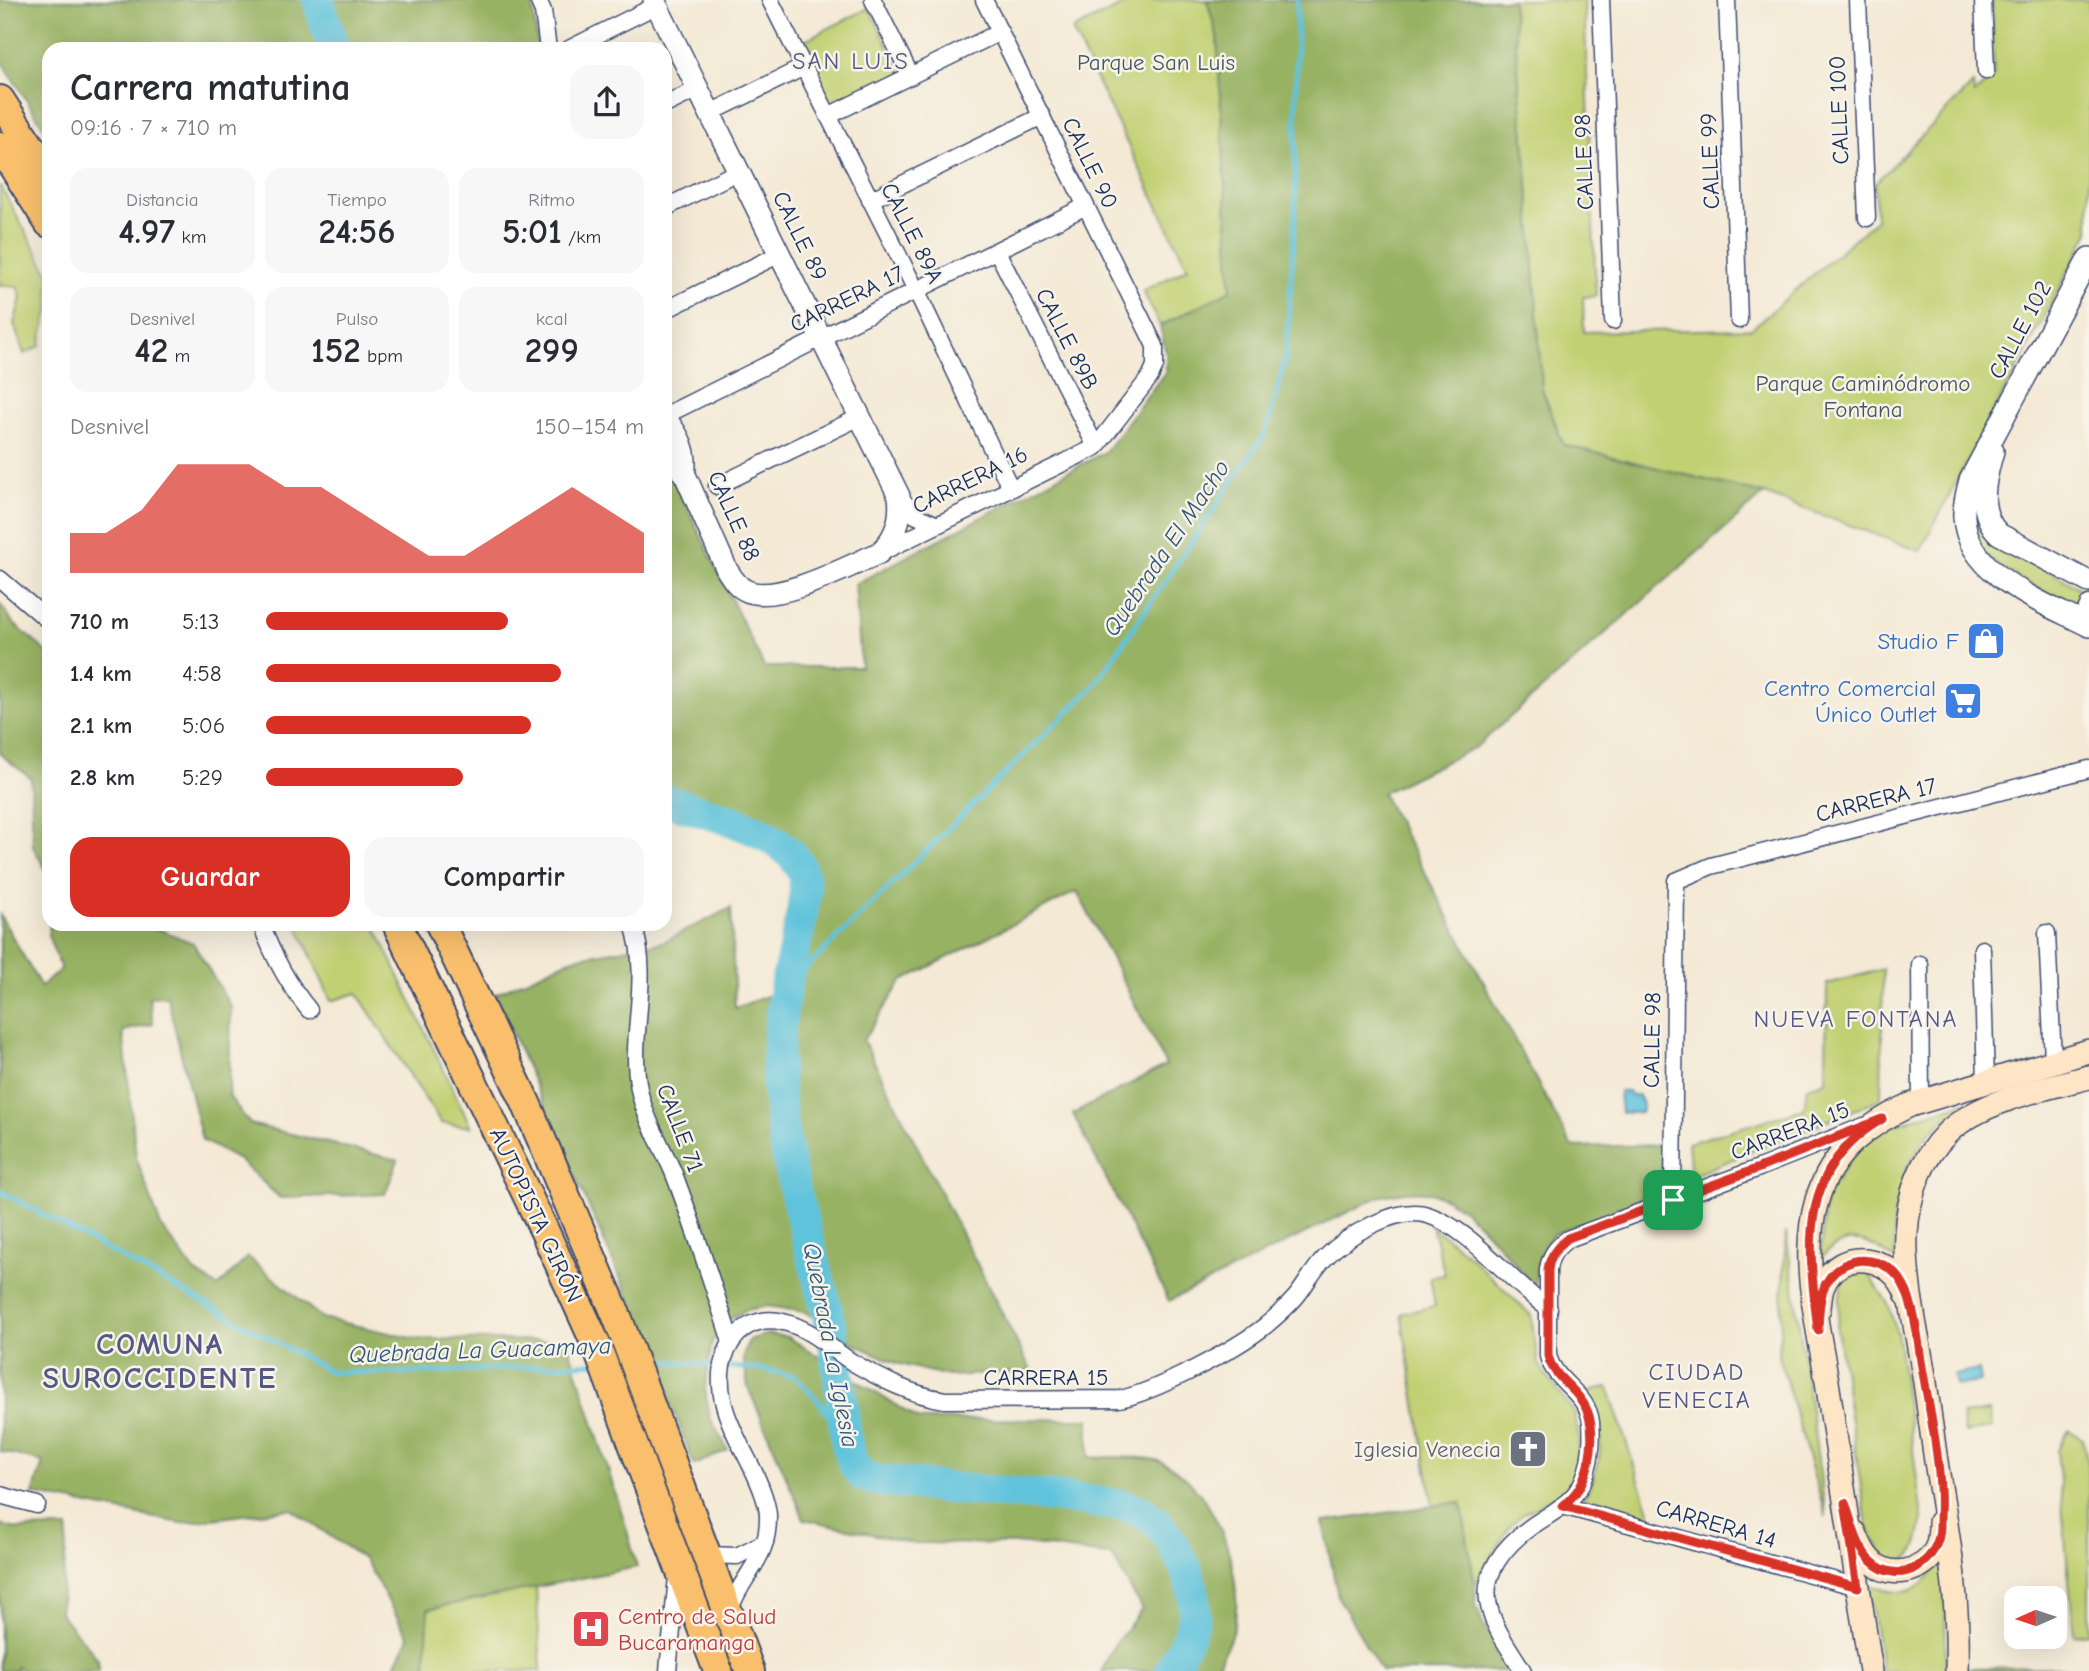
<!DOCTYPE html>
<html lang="es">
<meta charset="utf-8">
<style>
body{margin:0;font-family:"Comic Neue",sans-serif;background:#f7f7f7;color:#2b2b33;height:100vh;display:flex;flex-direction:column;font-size:26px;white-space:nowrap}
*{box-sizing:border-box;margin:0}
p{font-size:23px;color:#7c7c81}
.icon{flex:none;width:38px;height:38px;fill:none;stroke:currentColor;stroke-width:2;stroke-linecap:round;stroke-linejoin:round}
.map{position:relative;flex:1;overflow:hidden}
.panel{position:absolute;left:42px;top:42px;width:630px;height:889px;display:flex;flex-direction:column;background:#fff;border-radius:21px;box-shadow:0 7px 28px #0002}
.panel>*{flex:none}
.needle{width:46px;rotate:267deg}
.buttons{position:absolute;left:2004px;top:1586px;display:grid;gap:14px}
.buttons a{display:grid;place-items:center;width:63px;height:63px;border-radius:14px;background:#fff;box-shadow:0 7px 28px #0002;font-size:35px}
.pin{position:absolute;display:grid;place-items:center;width:60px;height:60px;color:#fff;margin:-30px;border-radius:14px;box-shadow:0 4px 10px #0006}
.round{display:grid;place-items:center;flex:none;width:74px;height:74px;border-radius:21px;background:#f7f7f7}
.head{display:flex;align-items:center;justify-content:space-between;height:119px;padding:0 28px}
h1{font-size:38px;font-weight:700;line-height:52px}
.metrics{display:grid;grid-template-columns:repeat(3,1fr);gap:10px;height:119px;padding:7px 28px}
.metrics div{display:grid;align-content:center;border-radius:18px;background:#f7f7f7;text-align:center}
.metrics b{font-size:35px;font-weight:700}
.metrics small{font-size:19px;font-weight:400}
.metrics p{font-size:19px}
.chart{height:196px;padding:14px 28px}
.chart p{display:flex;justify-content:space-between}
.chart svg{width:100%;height:126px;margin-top:7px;fill:#d93025;opacity:.7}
.primary-button{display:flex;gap:14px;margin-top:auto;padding:14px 28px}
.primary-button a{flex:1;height:80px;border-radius:21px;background:#d93025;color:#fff;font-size:28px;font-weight:700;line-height:80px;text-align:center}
.primary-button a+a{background:#f7f7f7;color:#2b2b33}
ul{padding:0 28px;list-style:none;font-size:23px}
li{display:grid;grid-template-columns:112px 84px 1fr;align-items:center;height:52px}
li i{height:18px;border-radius:9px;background:#d93025}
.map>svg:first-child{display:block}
.green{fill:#c1d072;stroke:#6e8068;stroke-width:2}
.forest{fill:#98b264;stroke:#5a7061;stroke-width:2}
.water{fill:#5ec3db;stroke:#3c799c;stroke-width:2}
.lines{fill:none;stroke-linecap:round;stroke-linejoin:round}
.stream{stroke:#5ec3db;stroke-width:5}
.river{stroke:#5ec3db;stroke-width:32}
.minor-casing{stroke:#3c4b70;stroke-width:19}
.tertiary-casing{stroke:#3c4b70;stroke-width:24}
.secondary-casing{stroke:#3c4b70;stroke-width:26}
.trunk-casing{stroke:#3c4b70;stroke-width:32}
.minor{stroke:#fff;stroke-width:16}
.tertiary{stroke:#fff;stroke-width:21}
.secondary{stroke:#fde5c5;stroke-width:23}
.trunk{stroke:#f9bf6d;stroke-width:28}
.route-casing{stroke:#fff;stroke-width:14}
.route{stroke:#d93025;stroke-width:9}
.labels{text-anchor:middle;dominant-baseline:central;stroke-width:5;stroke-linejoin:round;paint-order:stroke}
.park-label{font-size:23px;fill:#445763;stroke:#f7f3e8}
.street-label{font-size:23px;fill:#1b2f5e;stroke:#f7f3e8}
.shop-label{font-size:23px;fill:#366cbe;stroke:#f7f3e8;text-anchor:end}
.worship-label{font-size:23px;fill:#5b616d;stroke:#f7f3e8;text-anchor:end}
.health-label{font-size:23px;fill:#be3a42;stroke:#f7f3e8;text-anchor:start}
.neighbourhood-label{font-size:24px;letter-spacing:2px;fill:#535887;stroke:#f7f3e8}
.water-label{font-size:24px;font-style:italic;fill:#2c547d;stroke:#f7f3e8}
.district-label{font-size:30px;font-weight:bold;letter-spacing:2px;fill:#535887;stroke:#f7f3e8}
</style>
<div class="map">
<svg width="2089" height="1671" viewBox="0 0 2089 1671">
<rect width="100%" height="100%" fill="#f7f3e8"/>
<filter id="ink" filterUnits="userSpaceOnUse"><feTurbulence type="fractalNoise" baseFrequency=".0143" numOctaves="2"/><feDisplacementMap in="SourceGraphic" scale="14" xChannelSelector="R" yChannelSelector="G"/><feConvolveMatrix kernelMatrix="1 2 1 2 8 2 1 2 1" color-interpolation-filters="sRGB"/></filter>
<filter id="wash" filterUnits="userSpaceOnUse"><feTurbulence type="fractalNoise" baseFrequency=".00686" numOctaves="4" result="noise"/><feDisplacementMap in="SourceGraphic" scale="28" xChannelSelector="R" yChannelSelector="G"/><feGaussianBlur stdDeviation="1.57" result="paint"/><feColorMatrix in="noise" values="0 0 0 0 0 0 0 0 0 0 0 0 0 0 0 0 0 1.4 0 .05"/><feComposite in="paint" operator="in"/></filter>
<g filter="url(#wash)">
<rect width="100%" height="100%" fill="#f4e9d5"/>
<g class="green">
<polygon points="1133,0 1207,0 1217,35 1231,290 1160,326 1143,291 1188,268 1072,30"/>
<polygon points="1512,0 1584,0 1596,296 1583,297 1584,332 1751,329 1876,220 1875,183 1973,84 1974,94 1994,76 1992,0 2089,0 2089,232 1920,551 1764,494 1564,445 1542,389 1531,221"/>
<polygon points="869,8 904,77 833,112 799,43"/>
<polygon points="0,185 49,274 49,314 47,315 40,346 24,354 14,324 21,298 17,286 0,286"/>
<polygon points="1977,493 2010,549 2086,592 2077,610 2000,568 1981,550 1972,509"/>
<polygon points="297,924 374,924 471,1127 441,1123 357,993 331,1001"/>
<polygon points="1883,969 1881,1099 1691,1176 1688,1143 1804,1109 1808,1087 1826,1081 1827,984"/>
<path d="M1997,1092l-52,26 -21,22 -17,28 -13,48 1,44c-28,-21 -49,-30 -75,-1l6,-64 37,-53 24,-15z"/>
<polygon points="1432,1226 1465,1252 1531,1315 1538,1362 1545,1374 1574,1412 1579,1438 1575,1470 1566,1490 1522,1515 1511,1524 1475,1585 1461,1502 1433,1506 1401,1314 1435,1306 1430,1277 1445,1275"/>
<polygon points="1786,1232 1826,1517 1779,1356"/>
<path d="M1861,1268l8,6 20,32 9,31 24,181c-2,20 -4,37 -24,46l-12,-5 -19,-33 -30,-197 4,-44 7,-12z"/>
<path d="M1608,1387l45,136 -72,-19c24,-41 25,-70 7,-113z"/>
<polygon points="1989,1411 1992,1428 1965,1433 1962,1415"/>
<polygon points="2069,1430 2083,1439 2089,1473 2089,1633 2074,1635 2057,1450"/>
<path d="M1944,1552l2,119h-64l-14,-87c40,18 57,6 76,-32z"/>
<polygon points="536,1587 541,1671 426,1671 428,1609"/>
</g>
<g class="forest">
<polygon points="0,0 530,0 533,8 538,49 49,49 49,135 0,59"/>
<path d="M1207,0h305l19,221 11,168 21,56 201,49 -288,253 -94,46 190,354 91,-2 -1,45 -108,44c-16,17 -18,31 -19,54 -26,-29 -60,-79 -98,-93 -18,-7 -40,-2 -59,2l-209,104 -96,-187 93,-49 -89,-174 -175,90 -39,59 169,332 -85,4 -51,-13 -39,-18 -52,-33 -38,-6 -21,4 -16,9 -18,23 -7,47 5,29 18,32 -34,15 -45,-122 -154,-349 79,-36 89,-16 68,-34 4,100 35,-13 22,-107 -9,-31 -27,-17 -91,-33v-341l9,14 90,187h97l-6,-83 250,-132 61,-81v-18l-6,-27 71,-36 -14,-255z"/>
<polygon points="0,604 14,624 49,654 49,875 33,847 31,778 0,754"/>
<polygon points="0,915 41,987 61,969 48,935 50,924 146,924 193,943 231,1007 229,1096 250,1124 398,1160 385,1194 280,1198 239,1160 202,1140 167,996 149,997 153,1024 123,1031 136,1157 161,1227 195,1272 218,1287 248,1257 322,1318 416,1339 567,1341 624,1520 637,1567 428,1609 426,1671 392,1671 409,1638 365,1560 291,1509 181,1523 33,1494 43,1462 0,1451"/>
<path d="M768,1334l20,3 131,83 170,-1v38c17,1 55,-2 70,4 54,22 84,105 76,160 -2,16 -13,35 -20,50h-113l11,-24 29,-38 -30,-53 -85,-12 -115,-1 -108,-24 -56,-132 -5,-31 6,-16z"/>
<polygon points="1461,1502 1475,1585 1476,1606 1484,1626 1513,1671 1381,1671 1338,1597 1323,1522"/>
<polygon points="0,1525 17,1529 68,1528 60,1613 98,1659 99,1671 24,1671 17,1667 15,1671 0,1671"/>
<polygon points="2064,1667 2064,1671 1967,1671 1967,1668"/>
</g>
<g class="water">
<polygon points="1628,1091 1632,1095 1638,1095 1643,1104 1641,1112 1621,1113 1619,1092"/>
<polygon points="1979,1370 1981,1381 1956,1386 1954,1375"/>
</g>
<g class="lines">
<g class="stream">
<polyline points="785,989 1094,686 1266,432 1286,356 1295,217 1297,0"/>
<polyline points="0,1191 331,1372 419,1373 595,1363"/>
<polyline points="643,1362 664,1361 766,1370 795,1377 818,1400 847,1444"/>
</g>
<g class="river">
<polyline points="318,0 334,49"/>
<path d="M665,800c41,14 123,29 138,74 8,23 -12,85 -17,110 -3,16 -5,33 -7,50 -10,95 27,190 49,281 10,40 13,82 18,123 2,11 6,27 14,35 11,9 29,8 42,10 64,9 129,9 193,19 13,2 30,2 43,8 21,8 34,32 44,51 24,47 11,67 -12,110"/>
</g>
</g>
</g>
<g filter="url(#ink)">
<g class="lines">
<g class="minor-casing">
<g id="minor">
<polyline points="538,0 543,11 548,49"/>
<polyline points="770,0 916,290 1011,489"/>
<polyline points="873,0 911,76"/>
<polyline points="1601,0 1613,321"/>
<polyline points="1727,0 1739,320"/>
<polyline points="1858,0 1867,218"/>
<polyline points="1983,0 1986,71"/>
<polyline points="569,49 657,5"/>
<polyline points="665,105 698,89"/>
<polyline points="710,113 804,67"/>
<polyline points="828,116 1000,32"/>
<polyline points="870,200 1042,116"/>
<polyline points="665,208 739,171"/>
<polyline points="997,251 1096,447"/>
<polyline points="665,310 780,254"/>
<path d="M665,414c16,19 27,38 21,63"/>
<polyline points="666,415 1086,206"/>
<polyline points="717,486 860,417"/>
<polyline points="899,496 915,515 937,525"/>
<polyline points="884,551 1096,447 1150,377 1155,366 1155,346 984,0"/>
<polyline points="0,579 49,621"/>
<polyline points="2080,622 2089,604"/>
<path d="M261,924c12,32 26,59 48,86"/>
<path d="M633,924c19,58 -5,110 6,165 6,31 23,56 35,85 21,55 39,111 57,168"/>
<polyline points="2047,933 2053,1060"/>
<polyline points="1982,949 1986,1081"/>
<polyline points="1920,964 1921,1102"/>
<polyline points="1673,1200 1676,881 1711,866 2089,769"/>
<polyline points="0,1495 37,1505"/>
<polyline points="1563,1506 1858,1587"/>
<polyline points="707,1555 737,1556 765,1542"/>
<path d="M729,1612c13,-40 40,-50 39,-97 -1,-14 -7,-28 -13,-41 -17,-36 -40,-68 -33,-109 3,-13 8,-23 17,-32 12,-12 29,-15 44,-11 27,6 47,26 69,40 29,17 59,33 93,38l174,-1c35,-6 117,-50 146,-73 12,-10 25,-21 34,-33 9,-12 15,-24 26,-35 21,-22 72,-53 103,-43 43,14 83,68 121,94"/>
<polyline points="668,1671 677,1577"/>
<path d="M1523,1671c-11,-19 -27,-39 -33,-61 -11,-35 15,-65 42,-84 15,-10 31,-18 43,-32 15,-18 18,-49 16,-72 -3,-29 -36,-39 -43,-66v-86c2,-15 8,-22 20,-31l191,-71 105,-42"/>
</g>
</g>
<g class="tertiary-casing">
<g id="tertiary">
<path d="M654,0l245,496c3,23 -3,42 -20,57 -30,13 -105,53 -134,37 -8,-4 -13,-12 -18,-20l-41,-93 -21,-32"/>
<path d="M2089,258l-119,222c-3,12 -7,25 -6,37 3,59 81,86 125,109"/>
<path d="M1993,451c-8,28 -17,61 6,83l90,48"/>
</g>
</g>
<g class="secondary-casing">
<g id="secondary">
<path d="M1819,1308c1,-6 1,-15 4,-22 17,-41 71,-31 84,9"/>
<path d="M1855,1533c4,10 8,21 16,28 19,19 54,11 65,-12 4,-8 4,-19 4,-27"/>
<path d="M1871,1671c-15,-94 -29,-188 -43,-283 -9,-61 -29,-127 -11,-188 14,-48 50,-75 93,-95l179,-54"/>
<path d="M1957,1671c2,-62 -6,-118 -16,-179 -7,-39 -11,-77 -17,-116 -7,-43 -20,-98 -18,-142 2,-37 14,-74 41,-101 33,-32 98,-45 142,-56"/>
</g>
</g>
<g class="trunk-casing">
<g id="trunk">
<polyline points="0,100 49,175"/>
<polyline points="0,146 49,223"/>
<polyline points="397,924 544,1230 595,1342 718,1671"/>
<polyline points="440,924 526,1103 618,1319 750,1671"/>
</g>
</g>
<use href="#minor" class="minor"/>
<use href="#tertiary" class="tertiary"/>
<use href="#secondary" class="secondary"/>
<use href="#trunk" class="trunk"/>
</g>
</g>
<g class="lines" filter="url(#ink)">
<g class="route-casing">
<path id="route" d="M1882,1119c-85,49 -74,128 -64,211 1,-25 1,-51 26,-65 21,-11 48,-2 59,19 11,20 15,54 18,77 7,42 17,84 19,127 1,12 0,25 0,37 1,36 -40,64 -69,36 -15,-14 -19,-39 -26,-58l13,84 -295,-81c8,-8 16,-15 20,-26 10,-23 14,-60 -2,-80 -11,-16 -28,-24 -33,-44v-86c2,-15 8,-22 20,-32l191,-70z"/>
</g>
<use href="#route" class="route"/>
</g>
<defs>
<g id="shop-square" transform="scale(2.0125)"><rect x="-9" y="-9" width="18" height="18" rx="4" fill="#3f7fe0" stroke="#f7f3e8"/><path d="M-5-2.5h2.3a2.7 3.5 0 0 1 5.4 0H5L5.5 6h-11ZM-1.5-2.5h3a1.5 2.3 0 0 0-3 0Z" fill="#fff"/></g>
<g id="supermarket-square" transform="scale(2.0125)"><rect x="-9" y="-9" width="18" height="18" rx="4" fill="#3f7fe0" stroke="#f7f3e8"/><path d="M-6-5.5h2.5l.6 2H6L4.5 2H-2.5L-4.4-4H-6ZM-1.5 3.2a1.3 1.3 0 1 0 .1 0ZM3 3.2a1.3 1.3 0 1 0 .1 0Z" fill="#fff"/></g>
<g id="church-square" transform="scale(2.0125)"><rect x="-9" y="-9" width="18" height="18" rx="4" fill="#6b7280" stroke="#f7f3e8"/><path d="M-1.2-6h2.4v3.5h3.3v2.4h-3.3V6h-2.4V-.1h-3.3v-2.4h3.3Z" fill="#fff"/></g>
<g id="hospital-square" transform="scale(2.0125)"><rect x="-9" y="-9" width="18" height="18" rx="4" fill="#e0444e" stroke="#f7f3e8"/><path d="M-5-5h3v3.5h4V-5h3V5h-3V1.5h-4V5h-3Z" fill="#fff"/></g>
</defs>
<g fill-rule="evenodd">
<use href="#shop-square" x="1986" y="641"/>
<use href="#supermarket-square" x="1963" y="701"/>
<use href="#church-square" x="1528" y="1449"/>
<use href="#hospital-square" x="591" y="1629"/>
</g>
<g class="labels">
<g class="park-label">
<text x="1156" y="62">Parque San Luis</text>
<text x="1863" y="383">Parque Caminódromo<tspan x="1863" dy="26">Fontana</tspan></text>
</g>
<g class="street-label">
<text transform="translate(1839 110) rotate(-92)">CALLE 100</text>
<text transform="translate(1710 161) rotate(-92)">CALLE 99</text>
<text transform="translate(1584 162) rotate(-92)">CALLE 98</text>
<text transform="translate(1090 163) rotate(64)">CALLE 90</text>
<text transform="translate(912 233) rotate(63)">CALLE 89A</text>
<text transform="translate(800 236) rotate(64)">CALLE 89</text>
<text transform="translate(847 299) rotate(-26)">CARRERA 17</text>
<text transform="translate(2020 330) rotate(-62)">CALLE 102</text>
<text transform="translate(1067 339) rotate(63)">CALLE 89B</text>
<text transform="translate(970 480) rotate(-26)">CARRERA 16</text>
<text transform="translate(734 516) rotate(66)">CALLE 88</text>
<text transform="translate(1876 800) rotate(-14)">CARRERA 17</text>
<text transform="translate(1652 1040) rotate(-89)">CALLE 98</text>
<text transform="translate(680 1128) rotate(69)">CALLE 71</text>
<text transform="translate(1790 1131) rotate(-21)">CARRERA 15</text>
<text transform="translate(536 1215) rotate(65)">AUTOPISTA GIRÓN</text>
<text x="1046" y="1377">CARRERA 15</text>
<text transform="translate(1716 1524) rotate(16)">CARRERA 14</text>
</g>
<g class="shop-label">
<text x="1959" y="641">Studio F</text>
<text x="1936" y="688">Centro Comercial<tspan x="1936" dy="26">Único Outlet</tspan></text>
</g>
<g class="worship-label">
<text x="1501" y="1449">Iglesia Venecia</text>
</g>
<g class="health-label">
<text x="618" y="1616">Centro de Salud<tspan x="618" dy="26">Bucaramanga</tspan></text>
</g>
<g class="neighbourhood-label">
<text x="851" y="61">SAN LUIS</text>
<text x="1856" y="1019">NUEVA FONTANA</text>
<text x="1697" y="1372">CIUDAD<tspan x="1697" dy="28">VENECIA</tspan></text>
</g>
<g class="water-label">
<text transform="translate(1166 548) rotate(-56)">Quebrada El Macho</text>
<text transform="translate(831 1345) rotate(79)">Quebrada La Iglesia</text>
<text transform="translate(480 1350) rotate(-2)">Quebrada La Guacamaya</text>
</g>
<g class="district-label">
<text x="160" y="1344">COMUNA<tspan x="160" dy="34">SUROCCIDENTE</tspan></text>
</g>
</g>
</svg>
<div class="buttons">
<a><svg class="needle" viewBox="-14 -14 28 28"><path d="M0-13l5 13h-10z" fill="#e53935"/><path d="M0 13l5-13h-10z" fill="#7c7c81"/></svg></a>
</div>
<div class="pin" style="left:1673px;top:1200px;background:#1e9e55"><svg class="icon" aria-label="arrive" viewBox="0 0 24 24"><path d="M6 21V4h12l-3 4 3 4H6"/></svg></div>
<section class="panel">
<div class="head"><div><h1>Carrera matutina</h1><p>09:16 · 7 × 710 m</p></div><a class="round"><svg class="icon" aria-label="share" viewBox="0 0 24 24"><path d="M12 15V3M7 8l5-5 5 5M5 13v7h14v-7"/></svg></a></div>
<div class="metrics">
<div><p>Distancia</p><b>4.97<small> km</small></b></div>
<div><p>Tiempo</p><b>24:56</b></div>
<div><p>Ritmo</p><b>5:01<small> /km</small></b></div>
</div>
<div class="metrics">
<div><p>Desnivel</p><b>42<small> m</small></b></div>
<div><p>Pulso</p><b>152<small> bpm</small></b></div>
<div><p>kcal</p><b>299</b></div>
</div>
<div class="chart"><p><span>Desnivel</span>150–154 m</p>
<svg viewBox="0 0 160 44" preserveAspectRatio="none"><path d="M0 44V30L10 30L20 22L30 6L40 6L50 6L60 14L70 14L80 22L90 30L100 38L110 38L120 30L130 22L140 14L150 22L160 30V44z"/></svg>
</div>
<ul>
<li><b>710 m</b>5:13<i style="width:64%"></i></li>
<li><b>1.4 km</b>4:58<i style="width:78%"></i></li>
<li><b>2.1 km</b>5:06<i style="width:70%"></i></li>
<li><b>2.8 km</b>5:29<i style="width:52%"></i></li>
</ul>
<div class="primary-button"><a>Guardar</a><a>Compartir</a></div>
</section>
</div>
